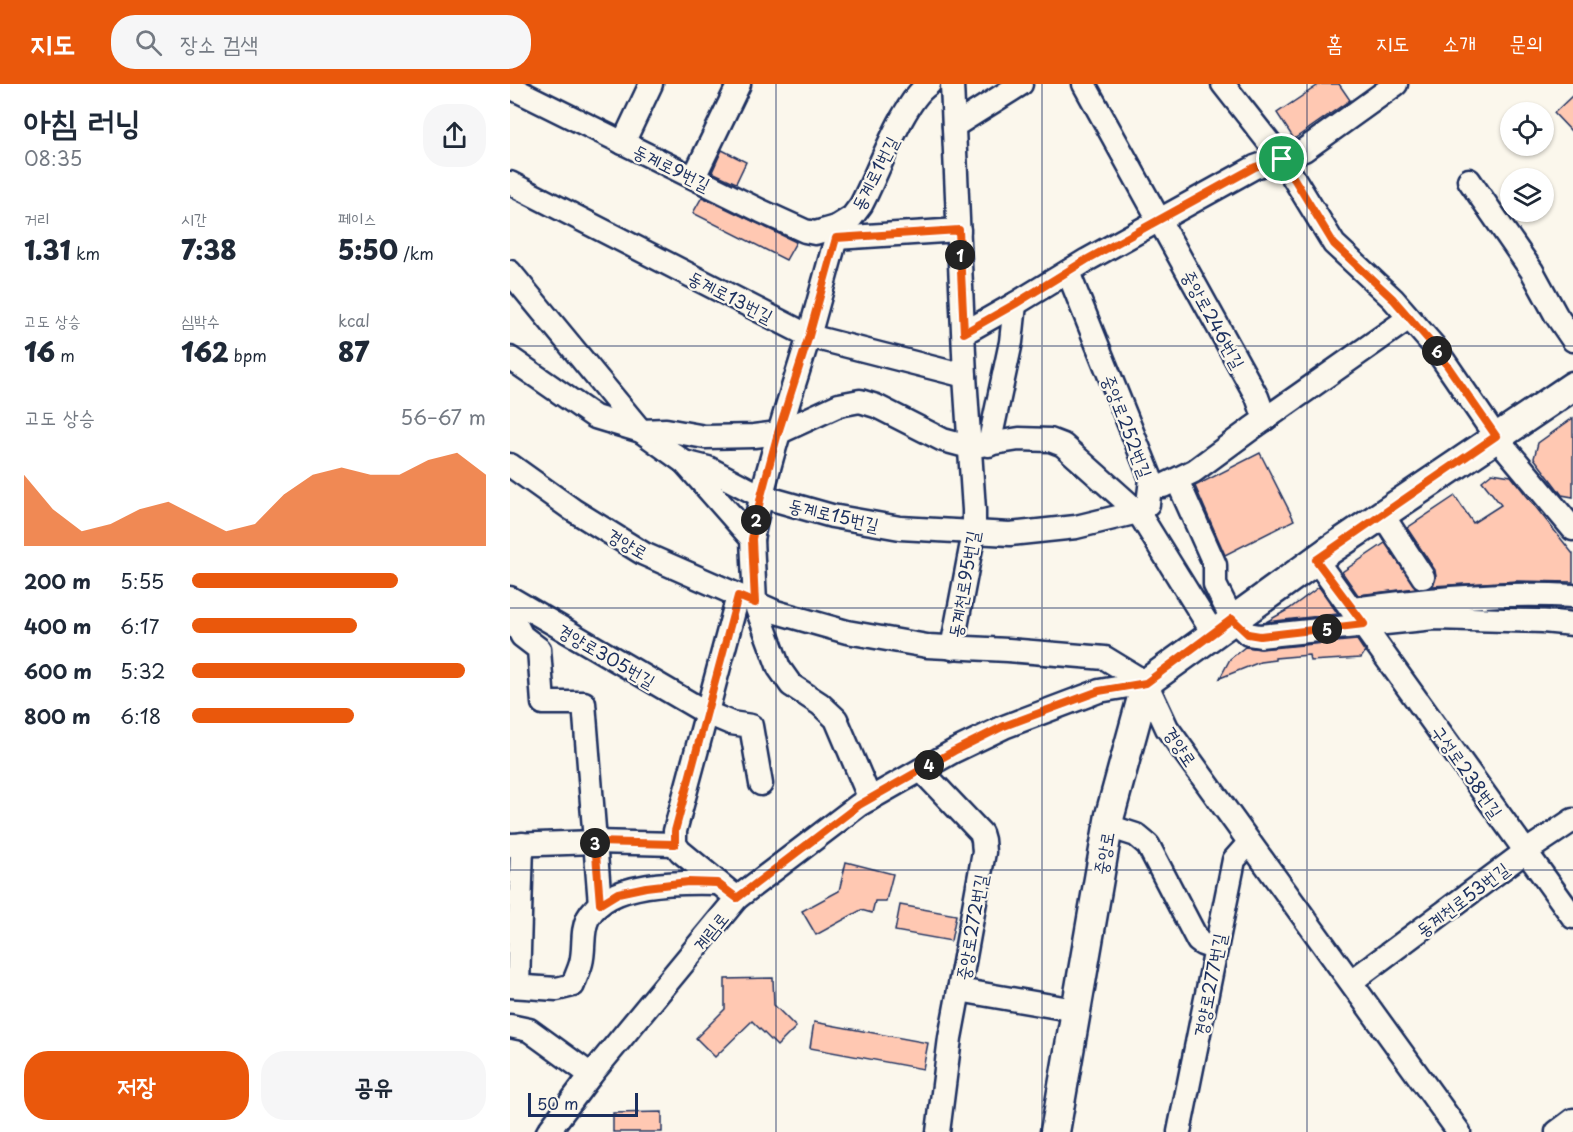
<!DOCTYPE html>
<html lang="ko">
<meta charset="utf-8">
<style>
body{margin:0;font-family:"Playpen Sans","Poor Story",sans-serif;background:#f6f6f7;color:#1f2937;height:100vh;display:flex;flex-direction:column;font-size:22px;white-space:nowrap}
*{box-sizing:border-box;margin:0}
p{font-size:20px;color:#747a83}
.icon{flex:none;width:33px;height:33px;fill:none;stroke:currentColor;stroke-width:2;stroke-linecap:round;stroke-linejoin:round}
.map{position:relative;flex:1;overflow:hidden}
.panel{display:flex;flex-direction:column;background:#fff;width:510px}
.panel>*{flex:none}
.tools{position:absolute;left:990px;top:18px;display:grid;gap:12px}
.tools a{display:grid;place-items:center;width:54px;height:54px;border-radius:50%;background:#fff;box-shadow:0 2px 4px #0004;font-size:30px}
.scale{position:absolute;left:18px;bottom:15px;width:110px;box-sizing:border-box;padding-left:6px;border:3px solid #1b2f5e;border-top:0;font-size:16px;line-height:21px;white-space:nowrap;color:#1b2f5e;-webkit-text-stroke:4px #fbf7ec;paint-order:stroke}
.pin{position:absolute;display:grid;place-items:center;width:51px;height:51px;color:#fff;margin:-26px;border:3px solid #fff;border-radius:50%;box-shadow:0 2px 6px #0007}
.km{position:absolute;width:30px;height:30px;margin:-15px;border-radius:50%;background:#222;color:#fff;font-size:16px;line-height:30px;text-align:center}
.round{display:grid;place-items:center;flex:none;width:63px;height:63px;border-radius:24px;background:#f6f6f7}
.head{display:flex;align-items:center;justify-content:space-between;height:102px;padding:0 24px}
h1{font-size:33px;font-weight:800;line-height:45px}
.stats{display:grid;grid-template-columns:repeat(3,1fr);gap:9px;height:102px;padding:6px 24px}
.stats div{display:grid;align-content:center}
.stats b{font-size:26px;font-weight:800}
.stats small{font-size:16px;font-weight:400}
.stats p{font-size:16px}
.chart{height:168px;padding:12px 24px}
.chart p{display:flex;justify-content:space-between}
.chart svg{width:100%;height:108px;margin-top:6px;fill:#ea580c;opacity:.7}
.primary-button{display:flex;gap:12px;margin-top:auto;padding:12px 24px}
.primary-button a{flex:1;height:69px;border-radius:24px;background:#ea580c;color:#fff;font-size:24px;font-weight:800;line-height:69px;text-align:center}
.primary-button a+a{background:#f6f6f7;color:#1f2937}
ul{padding:0 24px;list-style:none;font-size:20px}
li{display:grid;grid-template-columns:96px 72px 1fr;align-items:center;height:45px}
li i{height:15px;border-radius:8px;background:#ea580c}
header{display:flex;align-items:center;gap:36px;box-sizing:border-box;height:84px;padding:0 30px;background:#ea580c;color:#fff}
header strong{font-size:28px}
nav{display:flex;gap:33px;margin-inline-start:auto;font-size:21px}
.search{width:420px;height:54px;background:#f6f6f7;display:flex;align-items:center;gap:15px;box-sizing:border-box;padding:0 21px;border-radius:24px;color:#747a83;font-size:22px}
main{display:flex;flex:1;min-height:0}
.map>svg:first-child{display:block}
.building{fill:#ffc8b2;stroke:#1b2f5e;stroke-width:1.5}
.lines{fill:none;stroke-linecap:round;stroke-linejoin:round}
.minor-casing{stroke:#1b2f5e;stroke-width:27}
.major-casing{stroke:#1b2f5e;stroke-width:33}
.minor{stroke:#fbf7ec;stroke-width:22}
.major{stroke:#fbf7ec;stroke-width:28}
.route-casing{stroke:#fff;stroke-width:12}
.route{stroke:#ea580c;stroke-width:8}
.grid{fill:none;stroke:#1b2f5e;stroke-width:1.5;stroke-opacity:0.55}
.labels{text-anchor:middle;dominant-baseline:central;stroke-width:4.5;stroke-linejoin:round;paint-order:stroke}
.street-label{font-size:18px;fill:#1b2f5e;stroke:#fbf7ec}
</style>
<header>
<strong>지도</strong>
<div class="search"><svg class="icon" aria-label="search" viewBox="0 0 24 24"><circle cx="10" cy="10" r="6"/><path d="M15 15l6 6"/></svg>장소 검색</div>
<nav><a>홈</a><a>지도</a><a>소개</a><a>문의</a></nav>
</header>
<main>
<section class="panel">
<div class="head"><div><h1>아침 러닝</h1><p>08:35</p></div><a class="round"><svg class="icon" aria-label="share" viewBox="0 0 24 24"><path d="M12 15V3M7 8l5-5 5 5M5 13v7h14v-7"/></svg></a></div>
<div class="stats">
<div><p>거리</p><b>1.31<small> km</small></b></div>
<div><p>시간</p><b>7:38</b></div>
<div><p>페이스</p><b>5:50<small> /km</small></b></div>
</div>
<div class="stats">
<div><p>고도 상승</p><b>16<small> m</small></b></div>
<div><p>심박수</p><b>162<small> bpm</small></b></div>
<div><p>kcal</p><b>87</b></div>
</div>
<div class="chart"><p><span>고도 상승</span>56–67 m</p>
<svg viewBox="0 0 160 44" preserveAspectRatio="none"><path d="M0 44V15L10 29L20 38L30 35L40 29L50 26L60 32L70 38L80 35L90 23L100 15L110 12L120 15L130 15L140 9L150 6L160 15V44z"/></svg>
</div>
<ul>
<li><b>200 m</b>5:55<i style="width:70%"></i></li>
<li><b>400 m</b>6:17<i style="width:56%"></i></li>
<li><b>600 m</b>5:32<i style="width:93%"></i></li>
<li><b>800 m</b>6:18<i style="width:55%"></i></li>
</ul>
<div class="primary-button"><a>저장</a><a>공유</a></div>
</section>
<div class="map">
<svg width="1063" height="1048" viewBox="0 0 1063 1048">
<rect width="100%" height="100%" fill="#fbf7ec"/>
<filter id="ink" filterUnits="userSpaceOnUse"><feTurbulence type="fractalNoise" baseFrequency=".0167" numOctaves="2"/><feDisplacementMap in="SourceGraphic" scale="12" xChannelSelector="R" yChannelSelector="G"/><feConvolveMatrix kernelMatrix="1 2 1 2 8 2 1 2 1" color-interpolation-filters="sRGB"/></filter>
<g filter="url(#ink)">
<g class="building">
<polygon points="810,0 829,0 840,16 784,55 767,29"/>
<polygon points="1063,11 1063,49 1044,29"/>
<polygon points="212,66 236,78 226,99 202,88"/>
<polygon points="192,113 286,158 276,176 183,129"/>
<polygon points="1063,334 1063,413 1052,411 1024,374 1028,359"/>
<polygon points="750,369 784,436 715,471 685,402"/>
<polygon points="982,389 1001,392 1063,470 1063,498 1007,497 922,502 926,493 925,486 897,444 945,412 963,439 991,421 972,397"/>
<polygon points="875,459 906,504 848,511 832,488"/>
<polygon points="809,503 828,530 756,538 779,525"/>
<polygon points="847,556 855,568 851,574 800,577 799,571 765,574 765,576 750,578 710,594 720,575 735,563 751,565"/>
<polygon points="336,778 383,790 376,817 365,817 362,829 351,826 306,851 292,827 329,807"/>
<polygon points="390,821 446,831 441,857 385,847"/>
<polygon points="263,894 264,921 286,943 267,962 242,937 205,973 186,954 215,925 215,895"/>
<polygon points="304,938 418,959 413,985 300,964"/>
<polygon points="152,1028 152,1048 103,1048 103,1029"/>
</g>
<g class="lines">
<g class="minor-casing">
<g id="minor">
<polyline points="574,0 747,313 755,335"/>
<polyline points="713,0 772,75 824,160 883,215 923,261 986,353 1063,445"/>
<polyline points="0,3 251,127 295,147 305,149 326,143"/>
<polyline points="444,42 511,0"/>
<polyline points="113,59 141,0"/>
<polyline points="184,93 229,0"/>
<polyline points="959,96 1022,187 1046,231 1063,256"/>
<polyline points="0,99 299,252 455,292"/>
<polyline points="326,154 449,146"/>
<polyline points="0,188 131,347 174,378 198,384 251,412 322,432 390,444 500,450 566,443 628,428 638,420 641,395 558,188"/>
<polyline points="454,249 505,220 577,176 745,83 794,66 886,0"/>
<polyline points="0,274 85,333 131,347 156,346 195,353 244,352 268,349 329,321 350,317 366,322 433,356 459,363 509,355 540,356 553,361 628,428 703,549"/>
<polyline points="479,361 501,258 505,220"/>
<polyline points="175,379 242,455 245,519 269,584 281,601 310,620 326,635 360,715"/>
<polyline points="0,381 63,426 134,470 266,528 337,548 417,562 498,566 595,574 636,599 657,644 949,1048"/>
<polyline points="667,396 705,481 705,501 722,535 738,550 750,552 924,534 1033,537 1063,540"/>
<polyline points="653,402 684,387 741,345 899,234"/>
<polyline points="872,430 913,493"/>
<path d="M242,455c14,-70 36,-135 57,-203 9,-33 18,-65 27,-98v-11l16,-10 9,-12c17,-31 41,-103 68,-121"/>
<polyline points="806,476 1063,833"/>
<polyline points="0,514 195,628 221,639 241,642 251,700"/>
<path d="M843,525c75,-10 144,-17 220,-13"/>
<polyline points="0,529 12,552 29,565 33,619 74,619 90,820"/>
<polyline points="442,564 464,448 464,426 455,292 442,0"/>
<polyline points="411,686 471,749 473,756 474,768 449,906 565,926"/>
<polyline points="598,742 626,751 638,761 688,857 692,860 706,865"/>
<polyline points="0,761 85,758 165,760"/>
<polyline points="227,814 170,767 165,760 165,747 228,512"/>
<polyline points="842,897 1015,768 1063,736"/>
<path d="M0,902l47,3 16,-4c2,-7 6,-14 8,-22 4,-15 0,-31 7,-45 20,-37 93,-36 129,-35"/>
<polyline points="8,902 12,760"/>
<polyline points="0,942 19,946 81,991"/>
<polyline points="38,1048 81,991 227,814 349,721 444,667 494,643 589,607 636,599"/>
<polyline points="428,1048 440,954 449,906"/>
<polyline points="669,1048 724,776 739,759"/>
<polyline points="1047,1048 1063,1036"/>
</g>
</g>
<g class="major-casing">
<polyline id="major" points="545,1048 600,731 636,599 817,468 1063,302"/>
</g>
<use href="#minor" class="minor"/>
<use href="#major" class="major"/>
</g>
</g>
<g class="lines" filter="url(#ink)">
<g class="route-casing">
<polygon id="route" points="772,75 824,160 883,215 923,261 986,352 806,476 854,540 750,552 738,550 722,535 636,599 589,607 494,642 444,667 349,721 227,814 207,799 178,798 136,803 108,809 90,820 85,758 165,760 165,747 228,512 245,519 242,455 251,412 268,349 299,252 326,154 449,146 454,249 505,220 576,176 745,83"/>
</g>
<use href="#route" class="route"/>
</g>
<path class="grid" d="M266,0v1048M532,0v1048M797,0v1048M0,262h1063M0,524h1063M0,786h1063"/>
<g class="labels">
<g class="street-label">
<text transform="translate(162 83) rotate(26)">동계로9번길</text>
<text transform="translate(364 89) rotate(-63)">동계로1번길</text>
<text transform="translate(221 212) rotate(27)">동계로13번길</text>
<text transform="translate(704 235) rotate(61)">중앙로246번길</text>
<text transform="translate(618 342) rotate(69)">중앙로252번길</text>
<text transform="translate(324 430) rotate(13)">동계로15번길</text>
<text transform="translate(118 459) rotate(30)">경양로</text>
<text transform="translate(453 500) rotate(-80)">동계천로95번길</text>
<text transform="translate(97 571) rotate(30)">경양로305번길</text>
<text transform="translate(671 662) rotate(56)">경양로</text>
<text transform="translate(958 687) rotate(55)">구성로238번길</text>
<text transform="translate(593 769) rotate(-80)">중앙로</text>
<text transform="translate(952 815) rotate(-37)">동계천로53번길</text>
<text transform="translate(461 843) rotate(-80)">중앙로272번길</text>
<text transform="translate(200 847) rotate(-51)">계림로</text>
<text transform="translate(699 901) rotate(-79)">경양로277번길</text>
</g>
</g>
</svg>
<div class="tools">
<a><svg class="icon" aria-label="locate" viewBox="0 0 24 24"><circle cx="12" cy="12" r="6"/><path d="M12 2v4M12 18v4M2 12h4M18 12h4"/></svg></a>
<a><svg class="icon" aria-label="layers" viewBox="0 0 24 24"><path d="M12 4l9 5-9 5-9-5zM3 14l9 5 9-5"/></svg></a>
</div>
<div class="scale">50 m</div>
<div class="pin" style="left:772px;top:75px;background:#1e9e55"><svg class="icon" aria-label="arrive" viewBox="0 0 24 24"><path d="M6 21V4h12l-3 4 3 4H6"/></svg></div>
<b class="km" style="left:450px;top:171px">1</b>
<b class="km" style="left:246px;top:436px">2</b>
<b class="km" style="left:85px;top:759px">3</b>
<b class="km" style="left:419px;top:681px">4</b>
<b class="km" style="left:817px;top:545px">5</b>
<b class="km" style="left:927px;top:267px">6</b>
</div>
</main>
